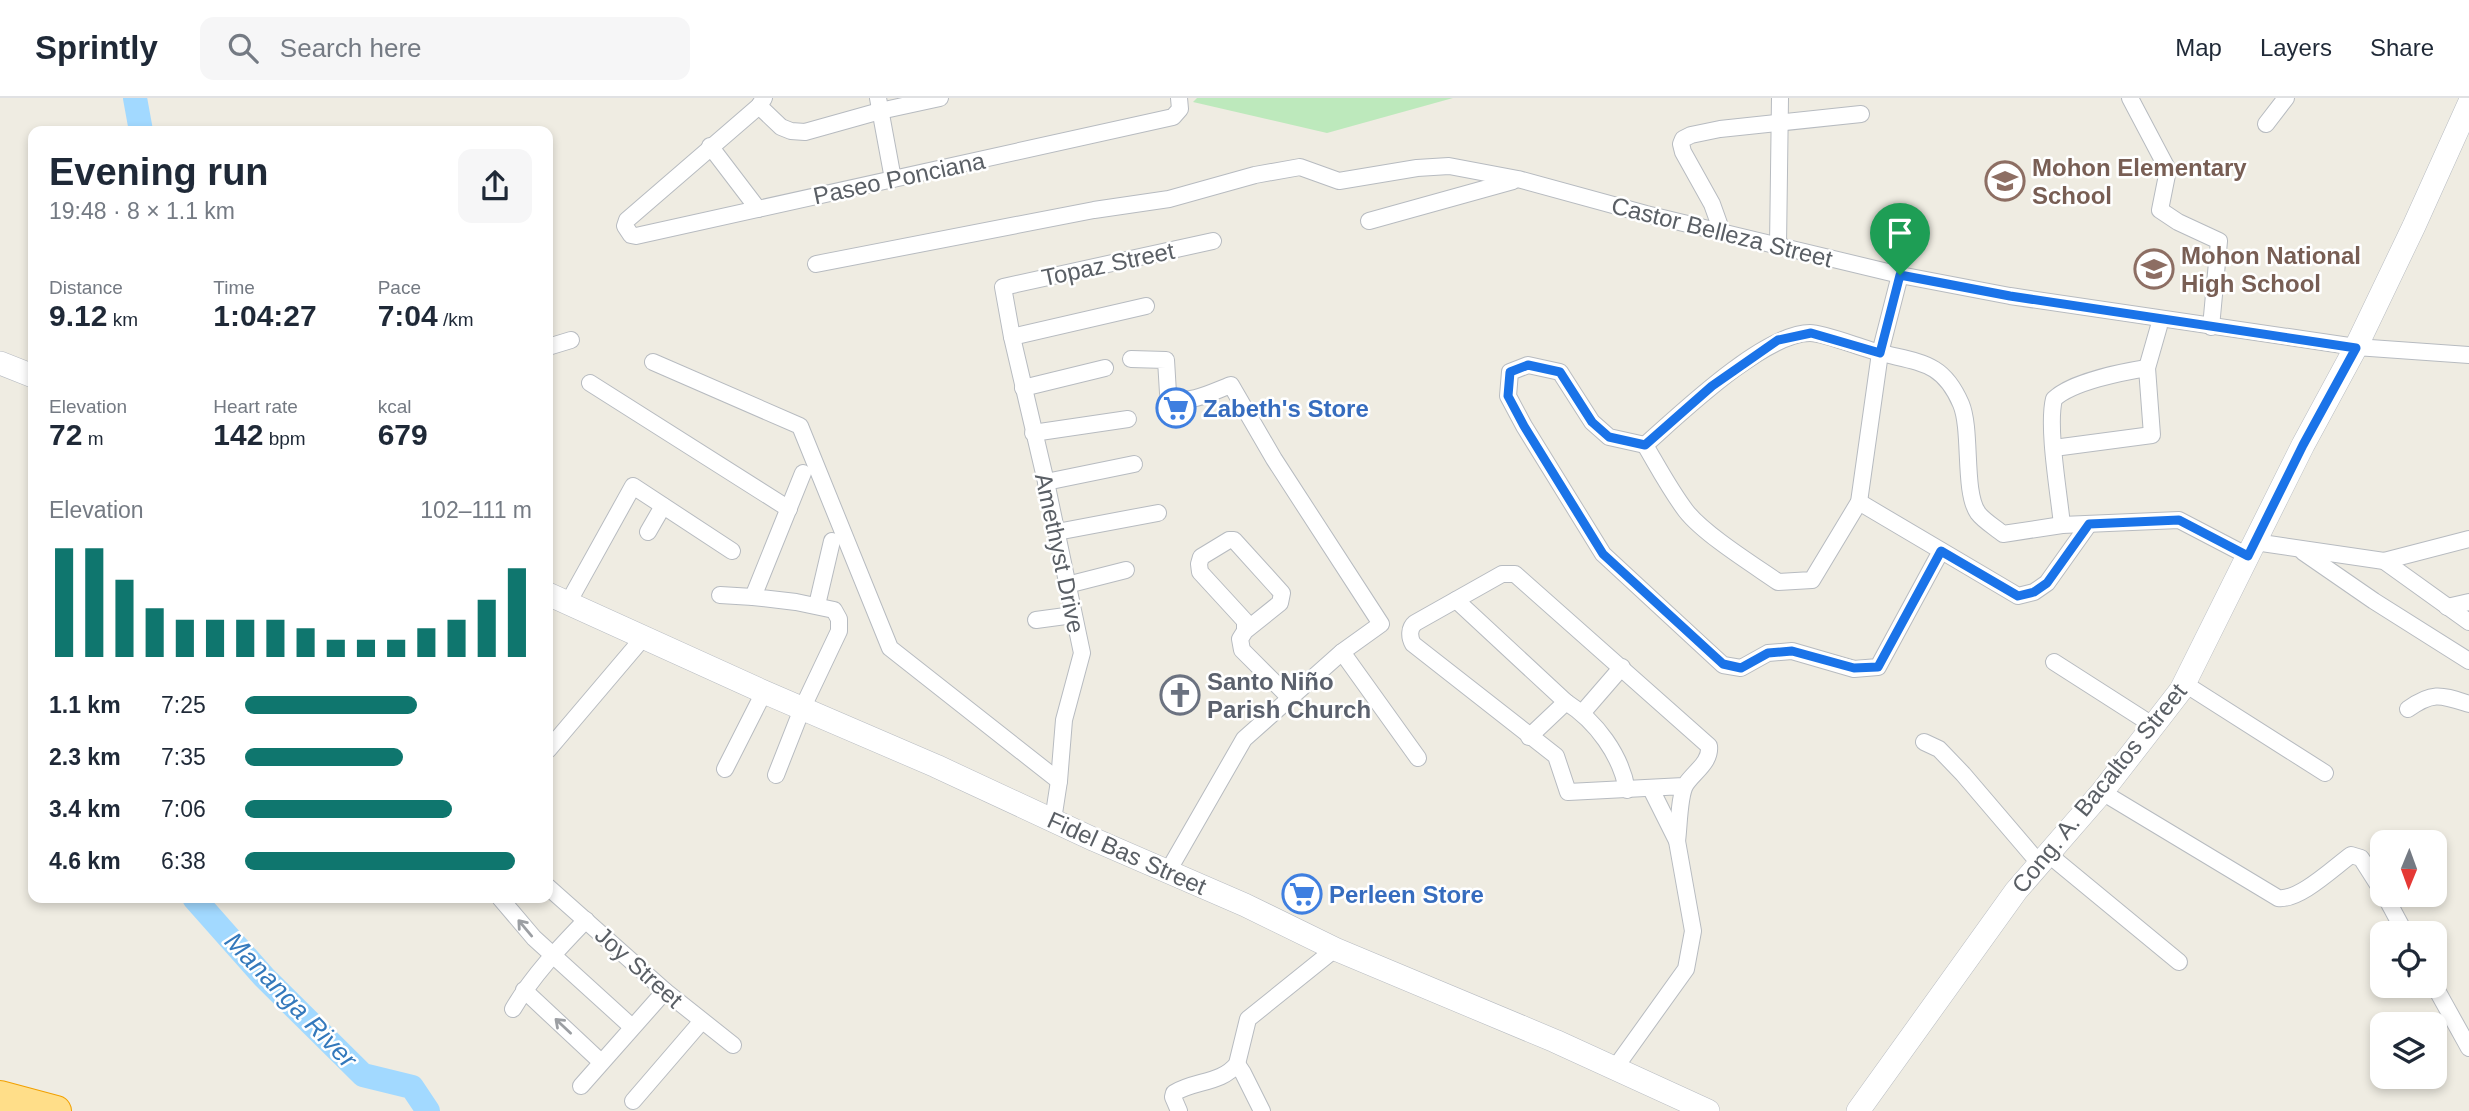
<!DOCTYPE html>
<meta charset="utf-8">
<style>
body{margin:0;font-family:Arial,sans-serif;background:#f6f6f7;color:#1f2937;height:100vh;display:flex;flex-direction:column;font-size:26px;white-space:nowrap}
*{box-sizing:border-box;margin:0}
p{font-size:23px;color:#747a83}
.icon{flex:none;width:38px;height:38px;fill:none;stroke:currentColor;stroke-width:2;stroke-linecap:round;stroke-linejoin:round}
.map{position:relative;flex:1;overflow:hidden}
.details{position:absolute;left:28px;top:28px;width:525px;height:777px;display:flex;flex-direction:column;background:#fff;border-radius:14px;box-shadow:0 4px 10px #0003}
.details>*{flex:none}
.needle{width:46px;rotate:181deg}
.controls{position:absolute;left:2370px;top:732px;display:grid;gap:14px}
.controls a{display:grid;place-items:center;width:77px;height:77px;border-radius:14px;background:#fff;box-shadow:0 4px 10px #0003;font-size:35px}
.pin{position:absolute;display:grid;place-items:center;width:60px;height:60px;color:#fff;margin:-72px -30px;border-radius:50% 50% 50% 0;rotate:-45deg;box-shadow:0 0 7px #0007}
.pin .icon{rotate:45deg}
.round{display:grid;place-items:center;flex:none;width:74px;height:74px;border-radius:14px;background:#f6f6f7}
.summary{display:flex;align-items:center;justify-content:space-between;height:119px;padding:0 21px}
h1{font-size:38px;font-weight:800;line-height:52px}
.figures{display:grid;grid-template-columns:repeat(3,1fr);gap:10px;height:119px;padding:7px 21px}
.figures div{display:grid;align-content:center}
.figures b{font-size:30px;font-weight:800}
.figures small{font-size:19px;font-weight:400}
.figures p{font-size:19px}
.chart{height:196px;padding:14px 21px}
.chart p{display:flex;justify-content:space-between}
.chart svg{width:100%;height:126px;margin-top:7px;stroke:#0f766e;stroke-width:6}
ul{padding:0 21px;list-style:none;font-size:23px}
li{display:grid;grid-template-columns:112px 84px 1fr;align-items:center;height:52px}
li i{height:18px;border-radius:9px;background:#0f766e}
header{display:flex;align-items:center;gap:42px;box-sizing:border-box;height:98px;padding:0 35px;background:#fff;border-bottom:2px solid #e0e1e3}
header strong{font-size:33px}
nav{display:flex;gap:38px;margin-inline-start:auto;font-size:24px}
.search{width:490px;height:63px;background:#f6f6f7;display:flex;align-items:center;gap:18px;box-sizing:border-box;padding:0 24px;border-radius:14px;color:#747a83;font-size:26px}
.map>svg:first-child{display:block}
.green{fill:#bde9bc}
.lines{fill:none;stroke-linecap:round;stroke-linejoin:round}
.river{stroke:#a2d9ff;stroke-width:24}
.street-casing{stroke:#b7bbc0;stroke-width:18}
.secondary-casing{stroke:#b8bcc2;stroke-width:24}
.highway-casing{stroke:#f1a000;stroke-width:32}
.street{stroke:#fff;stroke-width:16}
.secondary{stroke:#fff;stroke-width:23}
.highway{stroke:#ffde89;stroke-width:30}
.oneway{stroke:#9c9fa3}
.route-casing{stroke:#fff;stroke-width:14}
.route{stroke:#1a73e8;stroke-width:9}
.labels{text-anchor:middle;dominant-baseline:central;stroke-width:5;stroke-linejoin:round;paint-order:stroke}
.education-label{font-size:24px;font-weight:bold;fill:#785e54;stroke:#fff;text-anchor:start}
.street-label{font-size:24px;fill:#5a5f65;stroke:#fff}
.shop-label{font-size:24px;font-weight:bold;fill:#366cbe;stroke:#fff;text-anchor:start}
.worship-label{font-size:24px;font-weight:bold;fill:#5b616d;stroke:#fff;text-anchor:start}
.water-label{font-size:26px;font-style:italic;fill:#3479bc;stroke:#fff}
</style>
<header>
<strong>Sprintly</strong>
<div class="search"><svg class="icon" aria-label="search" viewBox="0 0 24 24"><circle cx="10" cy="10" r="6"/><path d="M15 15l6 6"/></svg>Search here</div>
<nav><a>Map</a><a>Layers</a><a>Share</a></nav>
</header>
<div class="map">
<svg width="2469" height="1013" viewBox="0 0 2469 1013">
<rect width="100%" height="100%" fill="#efece2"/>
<polygon class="green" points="1197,0 1453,0 1327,35 1193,4"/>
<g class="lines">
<g class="river">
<polyline points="135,0 141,33"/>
<polyline points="194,800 264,879 363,977 412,989 428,1013"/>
</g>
<g class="street-casing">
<g id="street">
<polyline points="764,0 759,8 627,122 625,128 631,137 636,138 1173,19 1180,11 1179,0"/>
<polyline points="878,0 893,81"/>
<polyline points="2130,0 2168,72 2160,112 2178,124 2219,143 2211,229"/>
<polyline points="759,8 781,29 791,33 805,34 880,13 940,0"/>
<polyline points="2266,26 2286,0"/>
<polyline points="710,48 758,111"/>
<polyline points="1369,123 1513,83"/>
<polyline points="1722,134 1712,106 1683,54 1681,46 1683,41 1691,37 1720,31 1861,16"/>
<polyline points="1778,148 1780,0"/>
<polyline points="816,166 1094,112 1169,101 1255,77 1300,69 1339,83 1417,70 1449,68 1518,81 1646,116 1900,177 2010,198 2356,249 2469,257"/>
<path d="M1900,177l-20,78 -21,149 -47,78 -34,2c-26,-18 -74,-48 -92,-71 -16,-21 -28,-44 -41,-66l-36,-8 -17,-15 -32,-50 -32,-7 -18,7 -2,24 16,30 79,128 120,111 18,3 27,-15 24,-2 62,18 24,-2 63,-116"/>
<polyline points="1012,239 1146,208"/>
<polyline points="548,249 571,242"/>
<path d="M1131,261l35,1 2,33 4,7c20,3 40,-8 59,-15l43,74 107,165 -39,28 -98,87 -77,134"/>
<polyline points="653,264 800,328 890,550 1059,683"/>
<polyline points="590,285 789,411"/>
<polyline points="1023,290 1105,270"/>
<polyline points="1033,335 1128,321"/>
<path d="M1645,347c35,-31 119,-112 165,-112 15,0 53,16 71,20 40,10 62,9 80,51 11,26 2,88 17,109 6,8 18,15 25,21l59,-9 117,-5 69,36"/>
<polyline points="2054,350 2152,337 2147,270 2159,228"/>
<polyline points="1046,384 1134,366"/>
<polyline points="1859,404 2018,498 2034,494 2047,485 2089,426"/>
<path d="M2062,427c-3,-31 -15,-98 -8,-126 18,-17 68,-27 93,-31"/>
<polyline points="648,434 663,408"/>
<polyline points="1057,434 1158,415"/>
<polyline points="2255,444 2384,463 2469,524"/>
<polyline points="2303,454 2374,503 2469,563"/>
<polyline points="2384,463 2469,441"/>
<polyline points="1067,487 1126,472"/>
<polyline points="720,497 753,499"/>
<path d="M1456,502l110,102c30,19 55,53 61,88"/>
<polyline points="568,505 633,388 732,453"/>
<polyline points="817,507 832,443"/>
<polyline points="2447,509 2469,504"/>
<polyline points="1036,522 1073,517"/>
<polyline points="1245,533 1280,505 1282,495 1234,442 1229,442 1201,459 1199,466 1200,474 1245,523 1245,533 1240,541 1242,552 1289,599"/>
<polyline points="1342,554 1418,660"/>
<polyline points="2054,564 2154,628"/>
<polyline points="2185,586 2325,675"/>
<path d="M2408,611c25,-18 33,-14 61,-5"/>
<polyline points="1583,614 1622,569"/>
<polyline points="1529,639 1566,604"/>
<polyline points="1924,644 1939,651 1963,676 2039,765"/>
<polyline points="548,652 643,540"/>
<polyline points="725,671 764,594"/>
<polyline points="776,677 802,611 839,533 839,521 834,512 796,504 753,499 803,375"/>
<path d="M2102,694l176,106c21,3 55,-30 73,-43l10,3 21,33"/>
<polyline points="1053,722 1059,683 1064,622 1082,555 1046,384 1012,239 1003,189 1213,143"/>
<path d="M1677,743c2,-13 2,-47 9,-57 8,-12 25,-22 23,-38l-194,-172h-13l-87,49c-6,5 -6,14 -2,21l143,112 12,36 116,-6"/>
<polyline points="2048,756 2179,864"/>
<polyline points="548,789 665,893 733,947"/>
<polyline points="2384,796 2405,835"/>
<polyline points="500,800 534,840 632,929"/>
<polyline points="2434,887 2469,950"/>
<polyline points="524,892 601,964"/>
<path d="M513,911c20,-34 46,-61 73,-89"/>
<polyline points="1237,966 1243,975 1262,1013"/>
<polyline points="1615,970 1686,871 1693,833 1677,743 1651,691"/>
<polyline points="581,988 665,893"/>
<polyline points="633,1003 701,924"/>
<path d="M1179,1013l-6,-14 1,-4c21,-13 47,-9 63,-29l11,-45 87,-70"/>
</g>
</g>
<g class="secondary-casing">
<g id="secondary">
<polyline points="0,265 33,278"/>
<polyline points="548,496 764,594 936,668 1095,742 1245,807 1335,851 1555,943 1708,1013"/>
<polyline points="1858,1013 2016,793 2102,694 2181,592 2303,347 2356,249 2414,128 2469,6"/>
</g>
</g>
<g class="highway-casing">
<polyline id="highway" points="0,998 56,1013"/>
</g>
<use href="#street" class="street"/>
<use href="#secondary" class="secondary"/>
<use href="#highway" class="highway"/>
</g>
<defs><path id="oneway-shaft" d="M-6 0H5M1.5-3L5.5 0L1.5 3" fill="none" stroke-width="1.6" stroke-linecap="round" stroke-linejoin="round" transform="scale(1.75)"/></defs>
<g class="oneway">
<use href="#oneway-shaft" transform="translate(525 830) rotate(-130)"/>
<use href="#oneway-shaft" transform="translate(563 928) rotate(-137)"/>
</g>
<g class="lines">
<g class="route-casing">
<polygon id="route" points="1900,177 2010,198 2356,250 2303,347 2248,458 2179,422 2089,426 2047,485 2034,494 2018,498 1941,453 1878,569 1854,570 1792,553 1768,555 1741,570 1723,566 1603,456 1524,328 1508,298 1510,274 1528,267 1560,274 1592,324 1609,339 1645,347 1712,288 1778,242 1811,235 1880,255"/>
</g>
<use href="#route" class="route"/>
</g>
<defs>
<g id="school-ring" transform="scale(2.0125)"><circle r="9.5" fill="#fff" stroke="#8d6e63" stroke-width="1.5"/><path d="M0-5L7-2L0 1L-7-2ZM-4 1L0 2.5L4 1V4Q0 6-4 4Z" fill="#8d6e63"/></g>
<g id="supermarket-ring" transform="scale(2.0125)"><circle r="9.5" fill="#fff" stroke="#3f7fe0" stroke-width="1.5"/><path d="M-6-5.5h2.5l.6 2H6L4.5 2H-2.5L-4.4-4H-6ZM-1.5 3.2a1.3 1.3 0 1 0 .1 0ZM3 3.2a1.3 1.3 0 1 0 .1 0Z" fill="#3f7fe0"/></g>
<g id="church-ring" transform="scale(2.0125)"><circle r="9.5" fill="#fff" stroke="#6b7280" stroke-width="1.5"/><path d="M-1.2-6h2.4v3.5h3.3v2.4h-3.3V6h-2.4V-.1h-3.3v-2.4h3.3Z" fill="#6b7280"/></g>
</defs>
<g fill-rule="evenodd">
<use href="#school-ring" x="2005" y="83"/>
<use href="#school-ring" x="2154" y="171"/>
<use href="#supermarket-ring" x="1176" y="310"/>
<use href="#church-ring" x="1180" y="597"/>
<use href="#supermarket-ring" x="1302" y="796"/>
</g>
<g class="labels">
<g class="education-label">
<text x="2032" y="69">Mohon Elementary<tspan x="2032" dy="28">School</tspan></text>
<text x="2181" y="157">Mohon National<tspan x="2181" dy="28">High School</tspan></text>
</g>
<g class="street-label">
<text transform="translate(899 80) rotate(-12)">Paseo Ponciana</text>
<text transform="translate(1722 134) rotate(14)">Castor Belleza Street</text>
<text transform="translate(1108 166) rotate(-12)">Topaz Street</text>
<text transform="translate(1060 455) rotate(78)">Amethyst Drive</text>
<text transform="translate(2099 690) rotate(-51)">Cong. A. Bacaltos Street</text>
<text transform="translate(1127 755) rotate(24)">Fidel Bas Street</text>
<text transform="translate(639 869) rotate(42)">Joy Street</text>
</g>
<g class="shop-label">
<text x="1203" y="310">Zabeth's Store</text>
<text x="1329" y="796">Perleen Store</text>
</g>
<g class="worship-label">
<text x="1207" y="583">Santo Niño<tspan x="1207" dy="28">Parish Church</tspan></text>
</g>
<g class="water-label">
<text transform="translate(291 902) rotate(46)">Mananga River</text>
</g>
</g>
</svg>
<div class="controls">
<a><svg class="needle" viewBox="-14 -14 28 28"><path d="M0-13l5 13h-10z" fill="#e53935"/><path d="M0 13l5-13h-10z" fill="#747a83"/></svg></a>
<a><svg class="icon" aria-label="locate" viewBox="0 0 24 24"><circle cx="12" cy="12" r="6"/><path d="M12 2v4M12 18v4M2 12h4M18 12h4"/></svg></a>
<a><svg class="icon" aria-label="layers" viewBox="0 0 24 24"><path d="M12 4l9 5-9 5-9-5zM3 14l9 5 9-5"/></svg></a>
</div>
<div class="pin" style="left:1900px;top:177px;background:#1e9e55"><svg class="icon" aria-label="arrive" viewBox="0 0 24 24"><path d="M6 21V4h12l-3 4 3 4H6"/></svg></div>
<section class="details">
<div class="summary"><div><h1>Evening run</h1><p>19:48 · 8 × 1.1 km</p></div><a class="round"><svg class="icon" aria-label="share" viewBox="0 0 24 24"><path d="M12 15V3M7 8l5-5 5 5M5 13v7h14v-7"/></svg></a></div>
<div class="figures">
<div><p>Distance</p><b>9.12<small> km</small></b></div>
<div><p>Time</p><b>1:04:27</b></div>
<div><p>Pace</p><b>7:04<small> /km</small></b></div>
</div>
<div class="figures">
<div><p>Elevation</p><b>72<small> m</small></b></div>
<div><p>Heart rate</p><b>142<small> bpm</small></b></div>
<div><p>kcal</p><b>679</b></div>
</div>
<div class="chart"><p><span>Elevation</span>102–111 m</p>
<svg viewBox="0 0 160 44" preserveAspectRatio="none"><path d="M5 44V6M15 44V6M25 44V17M35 44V27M45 44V31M55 44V31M65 44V31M75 44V31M85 44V34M95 44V38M105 44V38M115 44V38M125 44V34M135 44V31M145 44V24M155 44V13"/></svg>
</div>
<ul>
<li><b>1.1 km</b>7:25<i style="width:60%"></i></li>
<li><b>2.3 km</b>7:35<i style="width:55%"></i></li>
<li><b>3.4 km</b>7:06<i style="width:72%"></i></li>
<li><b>4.6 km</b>6:38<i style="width:94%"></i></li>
</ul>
</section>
</div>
